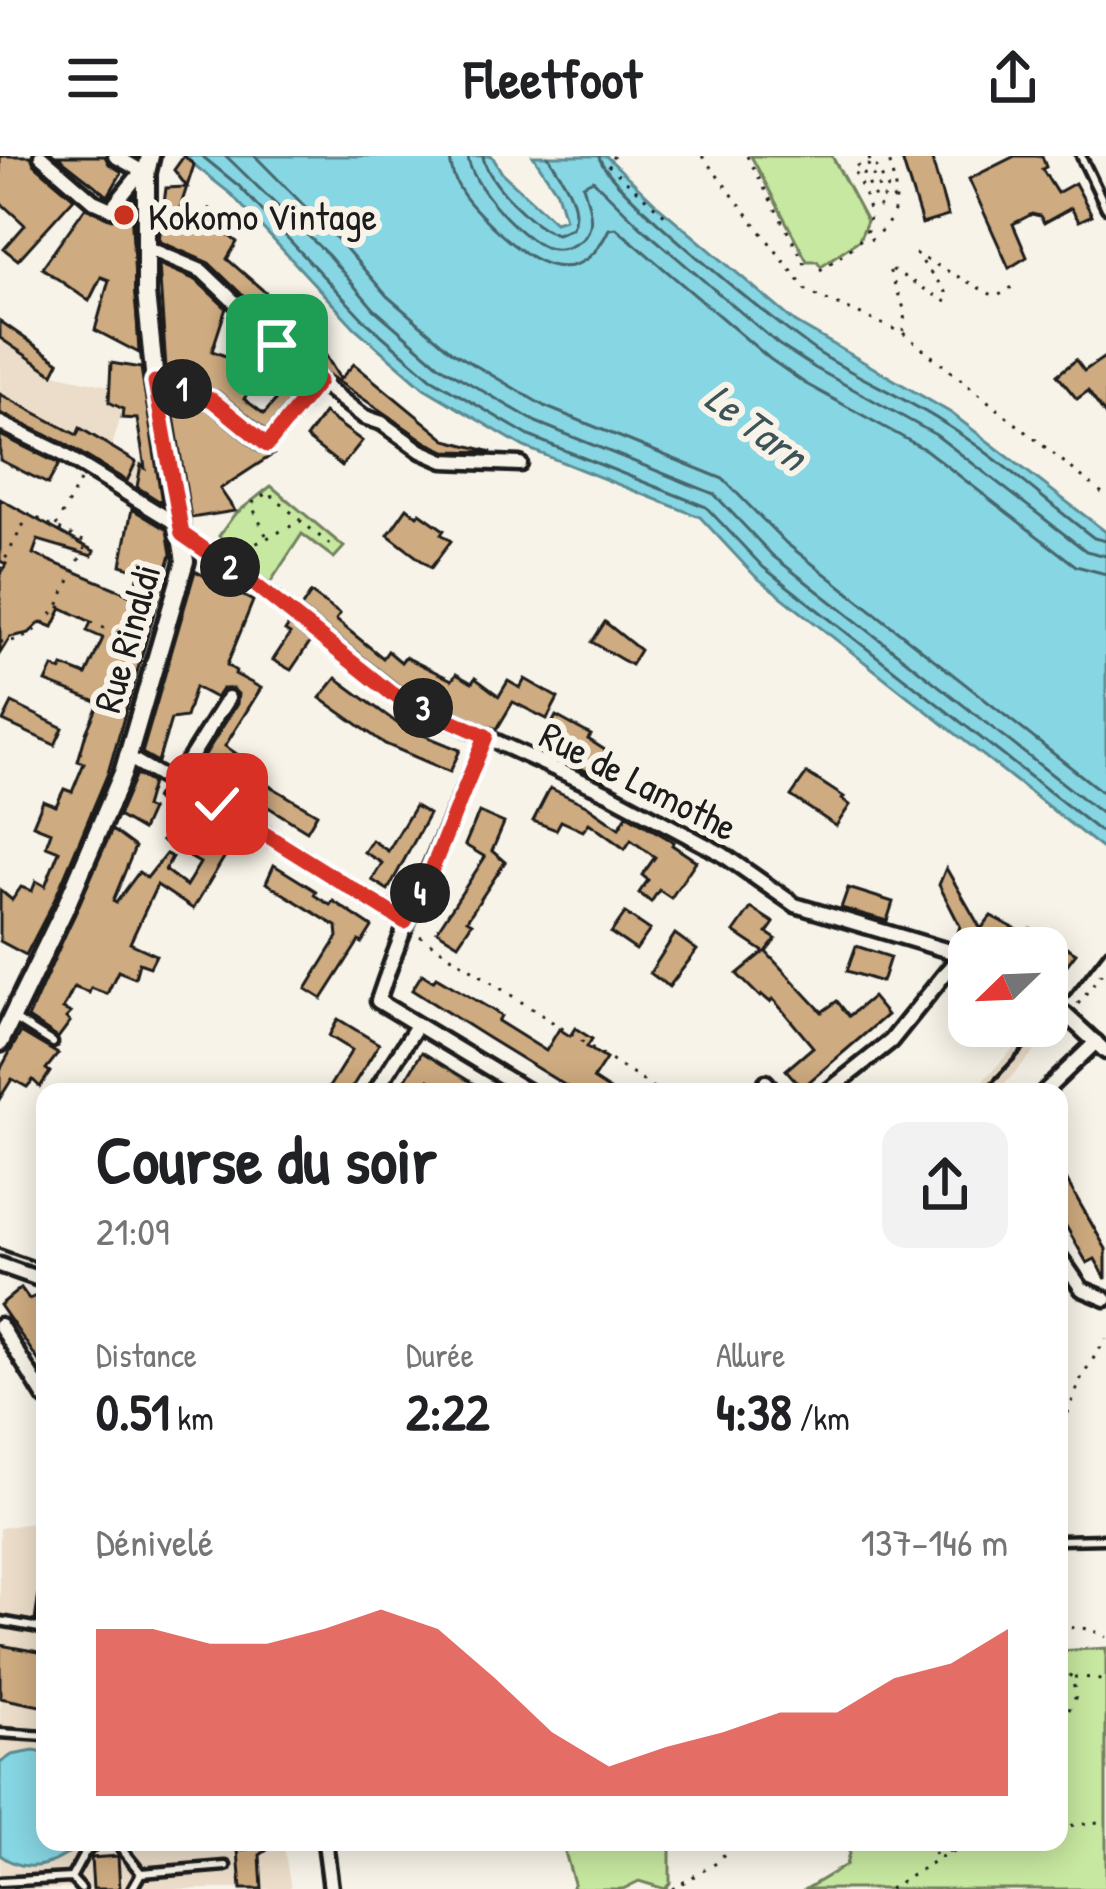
<!DOCTYPE html>
<html lang="fr">
<meta charset="utf-8">
<style>
body{margin:0;font-family:"Patrick Hand",sans-serif;background:#f2f2f2;color:#202124;height:100vh;display:flex;flex-direction:column;font-size:45px;white-space:nowrap}
*{box-sizing:border-box;margin:0}
p{font-size:39px;color:#757577}
.icon{flex:none;width:66px;height:66px;fill:none;stroke:currentColor;stroke-width:2;stroke-linecap:round;stroke-linejoin:round}
.map{position:relative;flex:1;overflow:hidden}
.sheet{position:absolute;left:36px;top:927px;width:1032px;height:768px;display:flex;flex-direction:column;background:#fff;border-radius:24px;box-shadow:0 6px 30px #0003}
.sheet>*{flex:none}
.needle{width:78px;rotate:247deg}
.fabs{position:absolute;left:948px;top:771px;display:grid;gap:24px}
.fabs a{display:grid;place-items:center;width:120px;height:120px;border-radius:24px;background:#fff;box-shadow:0 6px 30px #0003;font-size:60px}
.pin{position:absolute;display:grid;place-items:center;width:102px;height:102px;color:#fff;margin:-51px;border-radius:24px;box-shadow:0 6px 18px #0006}
.km{position:absolute;width:60px;height:60px;margin:-30px;border-radius:50%;background:#222;color:#fff;font-size:33px;line-height:60px;text-align:center}
.round{display:grid;place-items:center;flex:none;width:126px;height:126px;border-radius:24px;background:#f2f2f2}
.head{display:flex;align-items:center;justify-content:space-between;height:204px;padding:0 60px}
h1{font-size:66px;font-weight:700;line-height:90px}
.metrics{display:grid;grid-template-columns:repeat(3,1fr);gap:18px;height:204px;padding:12px 60px}
.metrics div{display:grid;align-content:center}
.metrics b{font-size:51px;font-weight:700}
.metrics small{font-size:33px;font-weight:400}
.metrics p{font-size:33px}
.chart{height:336px;padding:24px 60px}
.chart p{display:flex;justify-content:space-between}
.chart svg{width:100%;height:216px;margin-top:12px;fill:#d93025;opacity:.7}
header{display:flex;justify-content:space-between;align-items:center;height:156px;padding:0 60px;background:#fff;font-size:54px;font-weight:700}
.map>svg:first-child{display:block}
.built{fill:#ebddc9}
.green{fill:#c7e8a0;stroke:#72825e;stroke-width:3}
.water{fill:#87d6e3;stroke:#5c8c93;stroke-width:3}
.lines{fill:none;stroke-linecap:round;stroke-linejoin:round}
.shore{stroke:#47666c;stroke-width:3}
.building{fill:#ceab80;stroke:#1c1c1c;stroke-width:3}
.service-casing{stroke:#1c1c1c;stroke-width:15}
.minor-casing{stroke:#1c1c1c;stroke-width:21}
.tertiary-casing{stroke:#1c1c1c;stroke-width:26}
.path{stroke:#1c1c1c;stroke-width:3;stroke-dasharray:3 9;stroke-linecap:butt}
.service{stroke:#f7f3e8;stroke-width:6}
.minor{stroke:#f7f3e8;stroke-width:12}
.tertiary{stroke:#f7f3e8;stroke-width:16}
.rail{stroke:#1c1c1c;stroke-width:4.5}
.route-casing{stroke:#fff;stroke-width:24}
.route{stroke:#d93025;stroke-width:15}
.poi-dot{fill:#c8321e;stroke:#f7f3e8;stroke-width:4.5}
.labels{text-anchor:middle;dominant-baseline:central;stroke-width:12;stroke-linejoin:round;paint-order:stroke}
.poi-label{font-size:39px;fill:#1c1c1c;stroke:#f7f3e8;text-anchor:start}
.street-label{font-size:39px;fill:#1c1c1c;stroke:#f7f3e8}
.water-label{font-size:42px;font-style:italic;fill:#3c5458;stroke:#f7f3e8}
</style>
<header><svg class="icon" aria-label="menu" viewBox="0 0 24 24"><path d="M4 6h16M4 12h16M4 18h16"/></svg>Fleetfoot<svg class="icon" aria-label="share" viewBox="0 0 24 24"><path d="M12 15V3M7 8l5-5 5 5M5 13v7h14v-7"/></svg></header>
<div class="map">
<svg width="1106" height="1733" viewBox="0 0 1106 1733">
<rect width="100%" height="100%" fill="#f7f3e8"/>
<filter id="ink" filterUnits="userSpaceOnUse"><feTurbulence type="fractalNoise" baseFrequency=".00833" numOctaves="2"/><feDisplacementMap in="SourceGraphic" scale="24" xChannelSelector="R" yChannelSelector="G"/><feConvolveMatrix kernelMatrix="1 2 1 2 8 2 1 2 1" color-interpolation-filters="sRGB"/></filter>
<g filter="url(#ink)">
<g class="built">
<polygon points="0,165 59,206 54,218 117,232 124,247 112,291 145,312 133,332 0,257"/>
<polygon points="1048,855 1061,866 1000,933 972,936 1035,870 1047,870"/>
<polygon points="45,1365 45,1686 283,1686 291,1733 0,1733 0,1372"/>
</g>
<g class="green">
<polygon points="751,0 832,0 867,65 859,84 821,110 817,105 807,105"/>
<polygon points="271,330 344,391 334,402 302,378 270,427 247,411 238,393 224,393 228,387 219,380 234,359"/>
<polygon points="1106,1492 1106,1733 806,1733 846,1709 852,1686 1059,1686 1059,1495"/>
<polygon points="562,1686 670,1686 670,1727 665,1733 639,1725 623,1733 571,1733 574,1727"/>
</g>
<g class="water">
<polygon points="183,0 492,0 502,17 555,66 565,63 557,36 533,0 606,0 659,51 795,166 951,257 1106,376 1106,696 755,420 700,361 524,291 424,232 355,172 231,38"/>
<path d="M34,1595l11,2v89h38c-25,22 -54,35 -83,13v-92l12,-8z"/>
</g>
<g class="lines">
<g class="shore">
<polyline points="202,0 239,30 364,164 431,222 529,280 706,351 763,411 1106,680"/>
<polyline points="226,0 328,99 374,153 440,210 536,266 714,338 773,400 1106,661"/>
<polyline points="255,0 342,88 387,140 451,195 544,250 723,323 786,387 1106,639"/>
<path d="M450,0c1,32 23,51 44,72 38,36 85,65 115,1l7,-1 154,131 36,25 120,66 150,116 30,8"/>
<path d="M468,0c1,27 53,83 79,92 9,2 20,1 28,-4 25,-12 14,-38 8,-59l10,-5 48,47 137,117 37,24 121,67 150,116 20,5"/>
<path d="M483,0c3,25 50,72 74,78l15,-6c11,-24 -11,-51 -24,-72"/>
<path d="M599,0c3,29 189,178 223,199 39,24 81,42 120,67 53,33 102,78 152,116l12,3"/>
</g>
</g>
<g class="building">
<polygon points="0,0 31,0 34,8 74,42 18,104 4,93 25,69 0,46"/>
<polygon points="57,0 105,0 109,8 122,16 108,40"/>
<polygon points="184,0 194,9 180,52 207,61 210,53 229,66 223,75 237,86 227,103 295,162 282,177 209,107 159,85 166,32 187,31 174,14"/>
<polygon points="901,0 931,0 948,60 922,68"/>
<polygon points="1015,0 1042,0 1046,11 1042,13 1057,37 1075,27 1092,59 1079,65 1071,52 1044,67 1040,60 1032,58 1013,68 1027,101 1009,112 969,23"/>
<polygon points="127,50 131,52 139,197 95,174 109,124 101,121 89,145 42,112 85,52 112,63"/>
<polygon points="159,108 196,124 226,152 212,195 231,202 229,208 255,226 244,243 264,258 290,227 280,219 287,211 304,227 266,274 218,235 167,219 184,221 166,212"/>
<polygon points="0,165 59,206 53,218 0,182"/>
<polygon points="325,198 340,223 354,208 446,284 492,296 446,295 426,286 320,213 315,209"/>
<polygon points="1106,200 1106,260 1088,235 1077,243 1057,219 1076,204 1084,215"/>
<polygon points="111,207 141,212 162,347 137,331 141,309 145,312 137,263 122,262 123,253 109,246"/>
<polygon points="0,238 77,279 80,272 136,306 127,325 64,287 0,257"/>
<polygon points="171,242 207,253 260,297 272,299 220,333 235,355 191,362"/>
<polygon points="324,257 362,285 342,310 306,282"/>
<polygon points="0,279 59,308 48,328 0,304"/>
<polygon points="0,343 94,395 92,400 38,384 33,398 133,440 140,415 121,409 132,353 167,374 171,398 108,617 54,745 26,799 0,785 0,734 12,744 21,731 32,735 36,725 45,730 59,695 46,690 51,676 33,669 43,645 56,650 64,633 72,636 84,607 78,605 86,577 99,547 46,526 53,511 61,515 63,510 86,519 103,482 87,475 91,466 62,452 53,471 41,466 29,477 10,481 0,497 0,420 6,408 0,405"/>
<polygon points="407,352 417,360 420,357 444,374 441,378 451,385 431,412 388,379"/>
<polygon points="195,415 253,445 227,509 236,515 235,518 261,532 225,590 250,607 245,615 317,658 307,675 210,615 200,631 189,624 237,548 238,538 233,533 222,533 216,542 195,531 186,561 171,563 158,606 142,597"/>
<polygon points="311,437 340,458 336,464 383,502 388,495 401,506 405,501 452,524 456,518 472,527 475,522 499,540 508,525 520,532 525,523 558,542 547,563 513,546 497,573 484,568 398,529 301,452"/>
<polygon points="605,466 640,494 631,509 592,486"/>
<polygon points="289,469 310,486 291,514 273,504 290,478 285,475"/>
<polygon points="336,522 401,570 460,594 450,616 385,588 320,542"/>
<polygon points="12,547 63,572 55,589 3,565"/>
<polygon points="556,560 591,579 588,583 611,598 604,609 611,613 605,624 572,608 577,601 546,579"/>
<polygon points="807,617 844,641 842,643 850,649 836,670 791,640"/>
<polygon points="136,618 152,627 145,651 151,654 142,674 118,660"/>
<polygon points="161,632 239,677 193,753 157,729 130,787 156,799 150,811 139,807 135,822 118,815 107,838 91,832 89,837 74,831 63,853 71,857 66,862 70,866 58,882 28,862 112,674 135,691 113,745 116,747 139,716 147,722 166,698 172,701 165,714 186,730 200,707 162,685 181,660 155,643"/>
<polygon points="550,632 586,649 619,672 627,659 674,686 672,689 696,705 671,742 659,734 651,746 639,737 648,724 642,719 655,701 631,684 625,693 589,667 583,675 561,665 556,674 533,665"/>
<polygon points="415,650 429,658 388,734 372,724 382,707 364,696 372,684 388,695"/>
<polygon points="479,656 504,667 492,695 505,706 467,764 472,767 458,788 437,775 485,701 465,689"/>
<polygon points="274,709 316,735 314,739 330,749 333,745 372,771 362,787 359,785 322,843 306,833 338,781 337,771 266,727"/>
<polygon points="946,712 981,773 991,760 1027,779 1031,773 1047,784 1047,779 1076,797 1048,834 1047,792 976,792 955,786 960,770 939,729"/>
<polygon points="848,732 893,746 887,765 841,752"/>
<polygon points="751,752 774,767 767,777 776,783 766,796 822,856 837,845 849,860 872,841 887,859 802,932 786,914 813,891 773,843 770,846 762,839 760,841 737,818 764,796 734,776"/>
<polygon points="625,757 650,774 636,794 611,777"/>
<polygon points="675,778 697,794 669,831 650,817"/>
<polygon points="856,790 890,801 882,826 847,815"/>
<polygon points="422,818 433,825 436,821 494,855 501,860 498,865 546,895 559,873 570,880 575,872 592,883 587,891 606,903 593,923 613,936 576,936 488,882 412,834"/>
<polygon points="338,863 379,888 349,936 326,936 352,894 329,880"/>
<polygon points="21,876 58,898 46,913 50,916 40,931 33,924 27,931 12,923 0,942 0,914"/>
<polygon points="422,896 456,917 487,936 448,936 429,924 422,936 398,936"/>
<polygon points="1059,1011 1106,1093 1106,1123 1095,1103 1087,1107 1059,1058"/>
<polygon points="21,1132 29,1143 45,1136 45,1214 0,1149"/>
<polygon points="0,1489 45,1497 45,1551 0,1542"/>
<polygon points="247,1686 278,1686 260,1699 262,1733 241,1733 238,1694 248,1693"/>
<polygon points="118,1700 120,1733 93,1733 91,1702"/>
</g>
<g class="lines">
<g class="service-casing">
<g id="service">
<polyline points="1081,0 1106,52"/>
<polyline points="15,863 53,887"/>
<polyline points="1059,1384 1106,1383"/>
<polyline points="0,1465 45,1473"/>
<polyline points="40,1473 45,1437"/>
<polyline points="0,1577 45,1580"/>
<polyline points="116,1686 141,1717"/>
<polyline points="71,1722 84,1698 97,1686"/>
<polyline points="0,1726 71,1722 81,1733"/>
<polyline points="132,1733 141,1717 226,1710"/>
</g>
</g>
<g class="minor-casing">
<g id="minor">
<polyline points="41,0 93,45 111,53 142,15"/>
<polyline points="115,0 145,17"/>
<polyline points="145,91 202,115 313,221 364,261 382,267 421,295 444,305 520,308"/>
<polyline points="155,226 212,244 267,289 319,225"/>
<polyline points="0,267 59,296 180,370"/>
<polyline points="182,378 254,428 392,538 608,637 722,698 795,749 969,801"/>
<path d="M486,580c-36,89 -78,174 -108,265l151,91"/>
<polyline points="126,600 202,644 217,648 405,766"/>
<polyline points="174,628 228,542"/>
<polyline points="1047,844 1054,849"/>
<polyline points="1065,858 1106,896"/>
<polyline points="766,926 774,936"/>
<polyline points="375,936 416,871"/>
<polyline points="827,936 891,885 961,798"/>
<polyline points="1044,936 1096,886"/>
<polyline points="1059,1100 1082,1133 1106,1143"/>
<polyline points="0,1109 45,1125"/>
<polyline points="0,1169 45,1242"/>
<polyline points="325,1686 331,1733"/>
</g>
</g>
<g class="tertiary-casing">
<polyline id="tertiary" points="0,886 66,750 123,617 185,405 155,226 146,137 146,17 150,0"/>
</g>
<g class="path">
<polyline points="614,0 607,8 668,62"/>
<polyline points="702,0 808,136 903,177 1106,340"/>
<polyline points="747,0 805,108"/>
<polyline points="868,4 872,3 894,44 898,44"/>
<path d="M870,84c35,-27 27,-42 19,-81l4,-3"/>
<path d="M820,114c54,-36 62,-41 33,-102l7,-3 19,42 6,-5 -19,-42"/>
<polyline points="903,175 905,155 888,111 946,146 946,136 916,98 996,141 1016,129"/>
<polyline points="56,370 80,325"/>
<polyline points="266,379 251,348 268,336 300,364"/>
<polyline points="235,398 301,365 335,393"/>
<polyline points="0,413 29,358 87,387 58,450"/>
<path d="M0,486c29,-1 40,-14 58,-36l86,41"/>
<polyline points="420,780 660,936"/>
<polyline points="1078,848 1106,811"/>
<polyline points="1059,1280 1082,1220 1106,1183"/>
<path d="M1059,1474c18,-5 31,-2 47,7"/>
<polyline points="1059,1512 1072,1521 1076,1540 1059,1573"/>
<polyline points="1074,1521 1096,1522 1106,1528"/>
<polyline points="1059,1671 1106,1665"/>
<polyline points="927,1686 937,1702"/>
<polyline points="948,1696 960,1686"/>
<polyline points="672,1733 718,1706 733,1686"/>
<polyline points="889,1733 946,1698 996,1686"/>
</g>
<use href="#service" class="service"/>
<use href="#minor" class="minor"/>
<use href="#tertiary" class="tertiary"/>
<g class="rail">
<polyline points="1047,868 1106,792"/>
<polyline points="983,936 1045,870"/>
<polyline points="0,1093 45,1109"/>
</g>
</g>
</g>
<g class="lines" filter="url(#ink)">
<g class="route-casing">
<polyline id="route" points="217,648 405,766 432,713 486,580 392,538 254,428 182,378 155,226 212,244 267,289 319,225 277,189"/>
</g>
<use href="#route" class="route"/>
</g>
<circle class="poi-dot" cx="124" cy="59" r="12"/>
<g class="labels">
<g class="poi-label">
<text x="148" y="59">Kokomo Vintage</text>
</g>
<g class="street-label">
<text transform="translate(126 482) rotate(-74)">Rue Rinaldi</text>
<text transform="translate(639 624) rotate(27)">Rue de Lamothe</text>
</g>
<g class="water-label">
<text transform="translate(757 270) rotate(37)">Le Tarn</text>
</g>
</g>
</svg>
<div class="fabs">
<a><svg class="needle" viewBox="-14 -14 28 28"><path d="M0-13l5 13h-10z" fill="#e53935"/><path d="M0 13l5-13h-10z" fill="#757577"/></svg></a>
</div>
<div class="pin" style="left:277px;top:189px;background:#1e9e55"><svg class="icon" aria-label="arrive" viewBox="0 0 24 24"><path d="M6 21V4h12l-3 4 3 4H6"/></svg></div>
<div class="pin" style="left:217px;top:648px;background:#d93025"><svg class="icon" aria-label="check" viewBox="0 0 24 24"><path d="M5 12l5 5 9-10"/></svg></div>
<b class="km" style="left:182px;top:233px">1</b>
<b class="km" style="left:230px;top:411px">2</b>
<b class="km" style="left:423px;top:552px">3</b>
<b class="km" style="left:420px;top:737px">4</b>
<section class="sheet">
<div class="head"><div><h1>Course du soir</h1><p>21:09</p></div><a class="round"><svg class="icon" aria-label="share" viewBox="0 0 24 24"><path d="M12 15V3M7 8l5-5 5 5M5 13v7h14v-7"/></svg></a></div>
<div class="metrics">
<div><p>Distance</p><b>0.51<small> km</small></b></div>
<div><p>Durée</p><b>2:22</b></div>
<div><p>Allure</p><b>4:38<small> /km</small></b></div>
</div>
<div class="chart"><p><span>Dénivelé</span>137–146 m</p>
<svg viewBox="0 0 160 44" preserveAspectRatio="none"><path d="M0 44V10L10 10L20 13L30 13L40 10L50 6L60 10L70 20L80 31L90 38L100 34L110 31L120 27L130 27L140 20L150 17L160 10V44z"/></svg>
</div>
</section>
</div>
